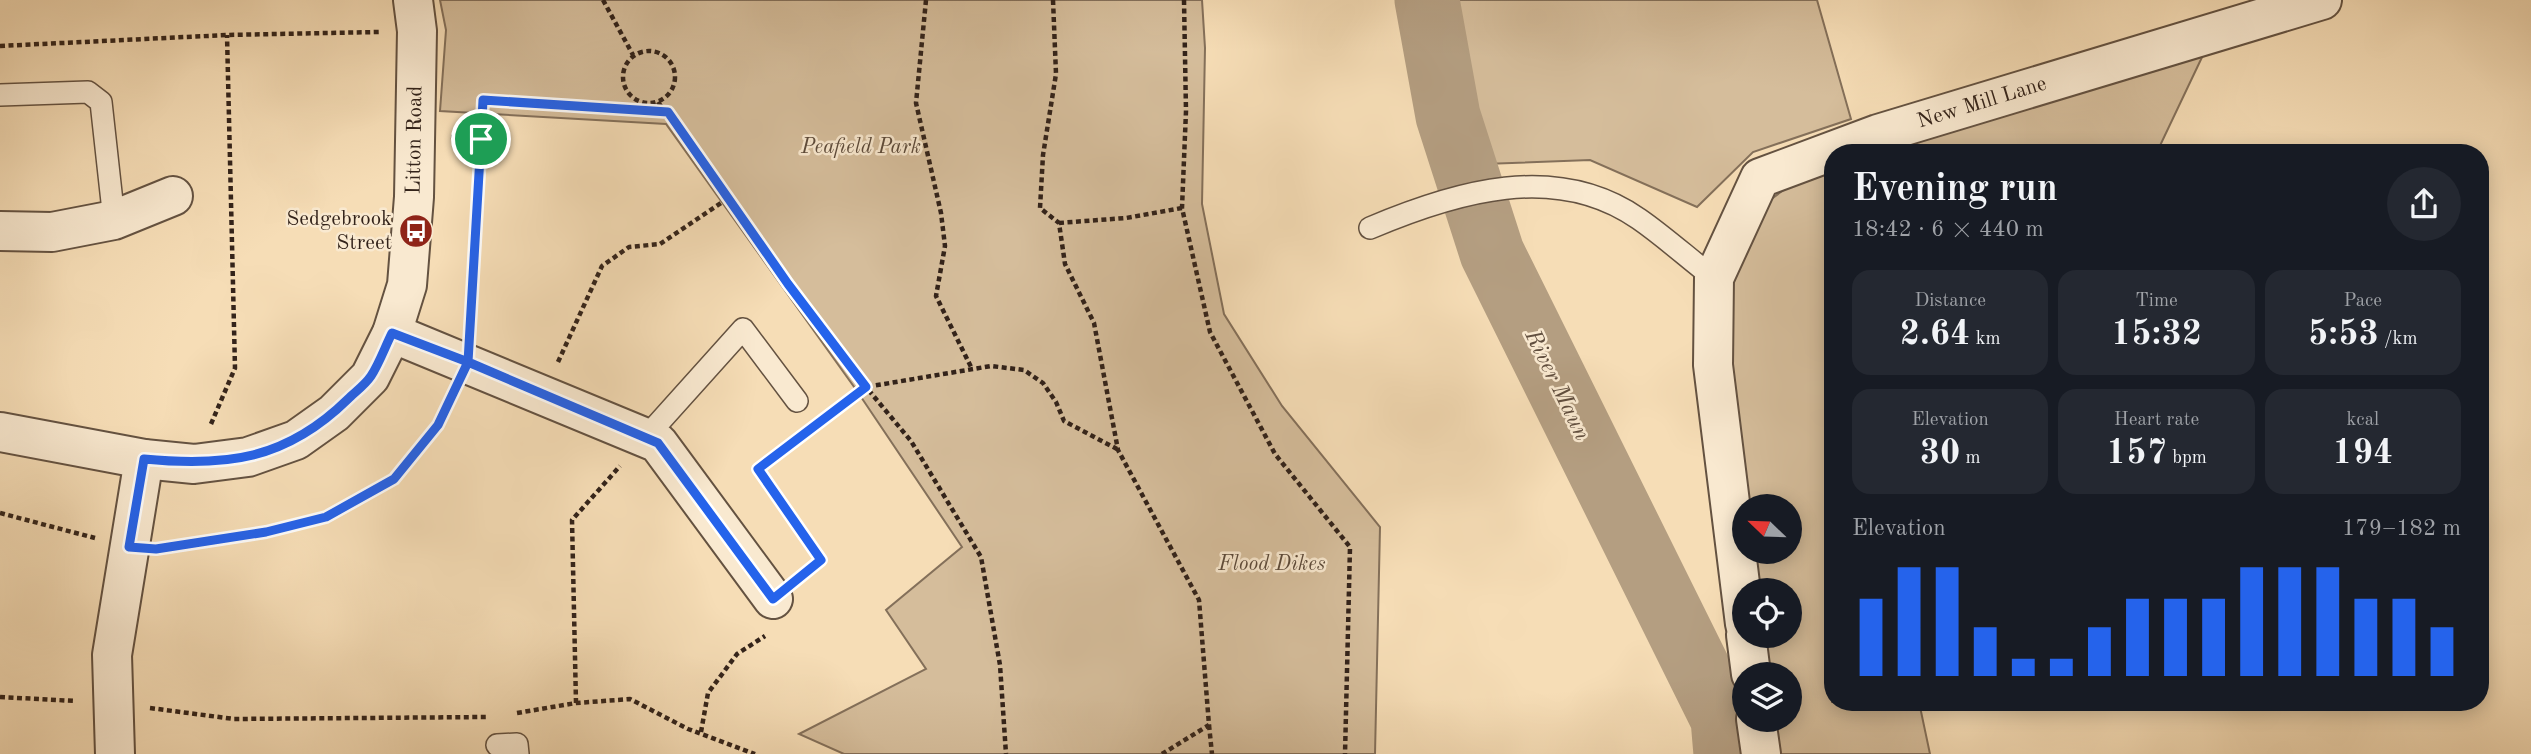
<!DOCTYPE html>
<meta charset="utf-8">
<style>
body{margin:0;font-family:"Old Standard TT",serif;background:#242831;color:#f1f3f6;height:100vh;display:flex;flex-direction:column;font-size:26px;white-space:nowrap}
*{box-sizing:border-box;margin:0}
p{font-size:23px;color:#9ea1a6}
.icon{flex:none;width:38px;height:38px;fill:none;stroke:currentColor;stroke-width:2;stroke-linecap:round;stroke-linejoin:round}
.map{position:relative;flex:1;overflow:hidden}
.drawer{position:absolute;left:1824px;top:144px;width:665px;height:567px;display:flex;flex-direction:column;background:#171b24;border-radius:28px;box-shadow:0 4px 18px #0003}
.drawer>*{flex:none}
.needle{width:46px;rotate:293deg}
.tools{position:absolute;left:1732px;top:494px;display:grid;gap:14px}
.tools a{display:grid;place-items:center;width:70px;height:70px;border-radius:50%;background:#171b24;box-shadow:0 4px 18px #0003;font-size:35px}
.pin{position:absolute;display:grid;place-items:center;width:60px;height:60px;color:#fff;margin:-30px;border:4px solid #fff;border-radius:50%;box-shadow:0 2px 7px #0007}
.round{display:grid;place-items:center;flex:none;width:74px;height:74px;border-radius:37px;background:#242831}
.summary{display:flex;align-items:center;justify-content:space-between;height:119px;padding:0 28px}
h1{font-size:38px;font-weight:800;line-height:52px}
.metrics{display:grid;grid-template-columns:repeat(3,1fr);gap:10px;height:119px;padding:7px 28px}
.metrics div{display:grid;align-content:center;border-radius:18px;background:#242831;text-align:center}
.metrics b{font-size:35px;font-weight:800}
.metrics small{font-size:19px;font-weight:400}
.metrics p{font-size:19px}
.chart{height:196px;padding:14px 28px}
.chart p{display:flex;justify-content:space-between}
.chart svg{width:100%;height:126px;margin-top:7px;stroke:#2563eb;stroke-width:6}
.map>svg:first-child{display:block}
.green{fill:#d5bd9b;stroke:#84705a;stroke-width:2}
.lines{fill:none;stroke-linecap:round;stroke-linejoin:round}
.river{stroke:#b49e81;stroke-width:65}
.service-casing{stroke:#645241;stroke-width:24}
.minor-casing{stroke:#645241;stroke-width:42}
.tertiary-casing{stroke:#645241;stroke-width:42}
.path{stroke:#33231a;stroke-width:4.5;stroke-dasharray:5 3.5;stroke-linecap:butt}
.service{stroke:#f9e9d0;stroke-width:21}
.minor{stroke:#f9e9d0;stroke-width:38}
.tertiary{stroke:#f9e9d0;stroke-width:38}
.route-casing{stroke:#fff;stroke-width:14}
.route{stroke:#2563eb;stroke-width:9}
.labels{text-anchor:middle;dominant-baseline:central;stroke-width:5;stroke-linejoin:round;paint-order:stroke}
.street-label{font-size:21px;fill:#33231a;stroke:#f9e9d0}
.park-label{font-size:21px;font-style:italic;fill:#5c4a3a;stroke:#f9e9d0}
.poi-label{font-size:21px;fill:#33231a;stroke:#f9e9d0;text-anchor:end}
.water-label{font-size:23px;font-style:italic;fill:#604e3e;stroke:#f9e9d0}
</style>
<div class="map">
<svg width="2531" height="754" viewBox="0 0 2531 754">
<rect width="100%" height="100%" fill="#f6ddb6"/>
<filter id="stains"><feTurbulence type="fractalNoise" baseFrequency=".00286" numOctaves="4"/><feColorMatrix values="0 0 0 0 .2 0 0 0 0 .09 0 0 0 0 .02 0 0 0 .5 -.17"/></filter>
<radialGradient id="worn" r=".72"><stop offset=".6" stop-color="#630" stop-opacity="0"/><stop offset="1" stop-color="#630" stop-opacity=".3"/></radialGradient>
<g class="green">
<polygon points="440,0 1202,0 1205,48 1202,204 1224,314 1282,406 1380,527 1375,754 844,754 799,734 926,669 886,610 962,547 857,391 666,124 440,111 446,30"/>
<polygon points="1455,0 1817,0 1851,119 1753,152 1697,207 1590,160 1484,164"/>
<polygon points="2204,53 2157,152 1857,152"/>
<polygon points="1832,162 1832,702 1919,702 1930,754 1776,754 1772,719 1790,719 1790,674 1766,674 1761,635 1790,635 1790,590 1755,590 1750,551 1790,551 1790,506 1745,506 1720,328 1734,264 1759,208 1811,170"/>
</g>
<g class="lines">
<polyline class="river" points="1427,0 1448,116 1492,253 1723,719 1726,754"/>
<g class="service-casing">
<g id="service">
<polyline points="0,95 88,92 101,102 114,220"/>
<path d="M1370,228c85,-36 186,-67 269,-9 26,18 50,40 75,59"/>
<polyline points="646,437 743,329 797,401"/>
<polyline points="497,745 517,744 518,754"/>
</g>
</g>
<g class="minor-casing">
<g id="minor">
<polyline points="0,231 52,232 114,220 173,196"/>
<polyline points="392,333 658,443 773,599"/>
<polyline points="0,432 144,459 194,464 248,457 296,440 334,413 370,377 392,333 407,285 414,197 417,31 413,0"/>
<polyline points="115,754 112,655 144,459"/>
</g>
</g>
<g class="tertiary-casing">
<g id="tertiary">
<polyline points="1745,624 1713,365 1714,278 1760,178 1878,134 2322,0"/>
<polyline points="1746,635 1751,674"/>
<polyline points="1756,719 1761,754"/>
</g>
</g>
<g class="path">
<polyline points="603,0 633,55"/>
<polyline points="926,0 916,103 941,213 945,246 936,296 972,369"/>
<polyline points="1053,0 1056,74 1043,155 1040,208 1059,223 1065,264 1094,323 1118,450 1199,600 1209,725 1162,754"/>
<polyline points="1184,0 1186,111 1182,208 1210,332 1275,454 1350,547 1345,754"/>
<polyline points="0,46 227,35 380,32"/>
<circle cx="649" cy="77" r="26"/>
<polyline points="658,102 788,284 866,387 911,441 981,557 1000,665 1006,754"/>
<polyline points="451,137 481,139"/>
<polyline points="1059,223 1126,218 1182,208"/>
<polyline points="470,327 483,100 668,112"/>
<polyline points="558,362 602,266 629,247 660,244 727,199"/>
<polyline points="211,424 235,368 227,35"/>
<polyline points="0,513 95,538"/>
<polyline points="165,548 266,532 326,517 394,479 438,425 451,398"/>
<polyline points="802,575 821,560 758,469 866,387 991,366 1024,370 1043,383 1056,402 1064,421 1117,449"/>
<polyline points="0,697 76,701"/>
<polyline points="576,703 572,520 620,466"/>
<polyline points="150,708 234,719 487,717"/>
<polyline points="517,713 576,703 630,699 688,729 755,754"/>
<polyline points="1209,725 1212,754"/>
<polyline points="701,732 708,693 737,654 765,636"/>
</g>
<use href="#service" class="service"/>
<use href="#minor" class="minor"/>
<use href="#tertiary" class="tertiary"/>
</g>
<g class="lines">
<g class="route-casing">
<path id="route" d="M481,139l-13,223 -76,-29c-7,14 -13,31 -21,43 -6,9 -16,16 -23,23 -62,61 -122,68 -204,60l-15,88 27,2 110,-17 60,-15 68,-38 44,-54 30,-63 190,81 115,156 48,-39 -63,-91 108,-82 -78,-103 -120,-172 -185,-12 -2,39"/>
</g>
<use href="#route" class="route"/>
</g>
<defs>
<g id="bus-disc" transform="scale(1.75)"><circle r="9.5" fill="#8f2418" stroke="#f9e9d0"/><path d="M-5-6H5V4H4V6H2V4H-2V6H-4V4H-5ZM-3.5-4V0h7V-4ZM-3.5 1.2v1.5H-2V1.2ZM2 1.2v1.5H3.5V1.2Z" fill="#fff"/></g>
</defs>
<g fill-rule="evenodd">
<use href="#bus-disc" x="416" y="231"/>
</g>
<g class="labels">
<g class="street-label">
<text transform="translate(1982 103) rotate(-17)">New Mill Lane</text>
<text transform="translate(415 140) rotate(-89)">Litton Road</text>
</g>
<g class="park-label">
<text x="861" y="147">Peafield Park</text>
<text x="1272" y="564">Flood Dikes</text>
</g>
<g class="poi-label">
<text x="392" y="219">Sedgebrook<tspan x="392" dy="24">Street</tspan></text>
</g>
<g class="water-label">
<text transform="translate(1557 385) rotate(64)">River Maun</text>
</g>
</g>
<rect width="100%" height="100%" filter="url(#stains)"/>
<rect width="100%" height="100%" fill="url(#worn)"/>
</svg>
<div class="tools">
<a><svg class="needle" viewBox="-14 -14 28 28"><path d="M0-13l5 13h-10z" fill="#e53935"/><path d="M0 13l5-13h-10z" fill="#9ea1a6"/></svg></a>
<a><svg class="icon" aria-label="locate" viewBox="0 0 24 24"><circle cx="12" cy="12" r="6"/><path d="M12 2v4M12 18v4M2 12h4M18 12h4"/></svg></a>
<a><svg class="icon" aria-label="layers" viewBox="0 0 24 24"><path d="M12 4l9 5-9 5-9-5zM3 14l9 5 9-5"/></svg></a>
</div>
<div class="pin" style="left:481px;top:139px;background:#1e9e55"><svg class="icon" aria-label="arrive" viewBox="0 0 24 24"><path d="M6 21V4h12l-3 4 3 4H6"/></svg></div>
<section class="drawer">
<div class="summary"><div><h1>Evening run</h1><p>18:42 · 6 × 440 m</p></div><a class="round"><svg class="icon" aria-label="share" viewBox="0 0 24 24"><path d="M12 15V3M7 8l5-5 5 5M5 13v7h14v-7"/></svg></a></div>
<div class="metrics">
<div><p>Distance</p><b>2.64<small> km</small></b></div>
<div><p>Time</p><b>15:32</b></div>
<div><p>Pace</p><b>5:53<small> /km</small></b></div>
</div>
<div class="metrics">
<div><p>Elevation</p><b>30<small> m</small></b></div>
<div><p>Heart rate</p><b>157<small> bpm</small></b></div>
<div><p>kcal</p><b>194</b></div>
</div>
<div class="chart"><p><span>Elevation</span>179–182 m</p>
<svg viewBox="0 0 160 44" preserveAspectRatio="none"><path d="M5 44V17M15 44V6M25 44V6M35 44V27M45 44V38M55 44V38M65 44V27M75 44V17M85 44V17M95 44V17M105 44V6M115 44V6M125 44V6M135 44V17M145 44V17M155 44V27"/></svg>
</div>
</section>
</div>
